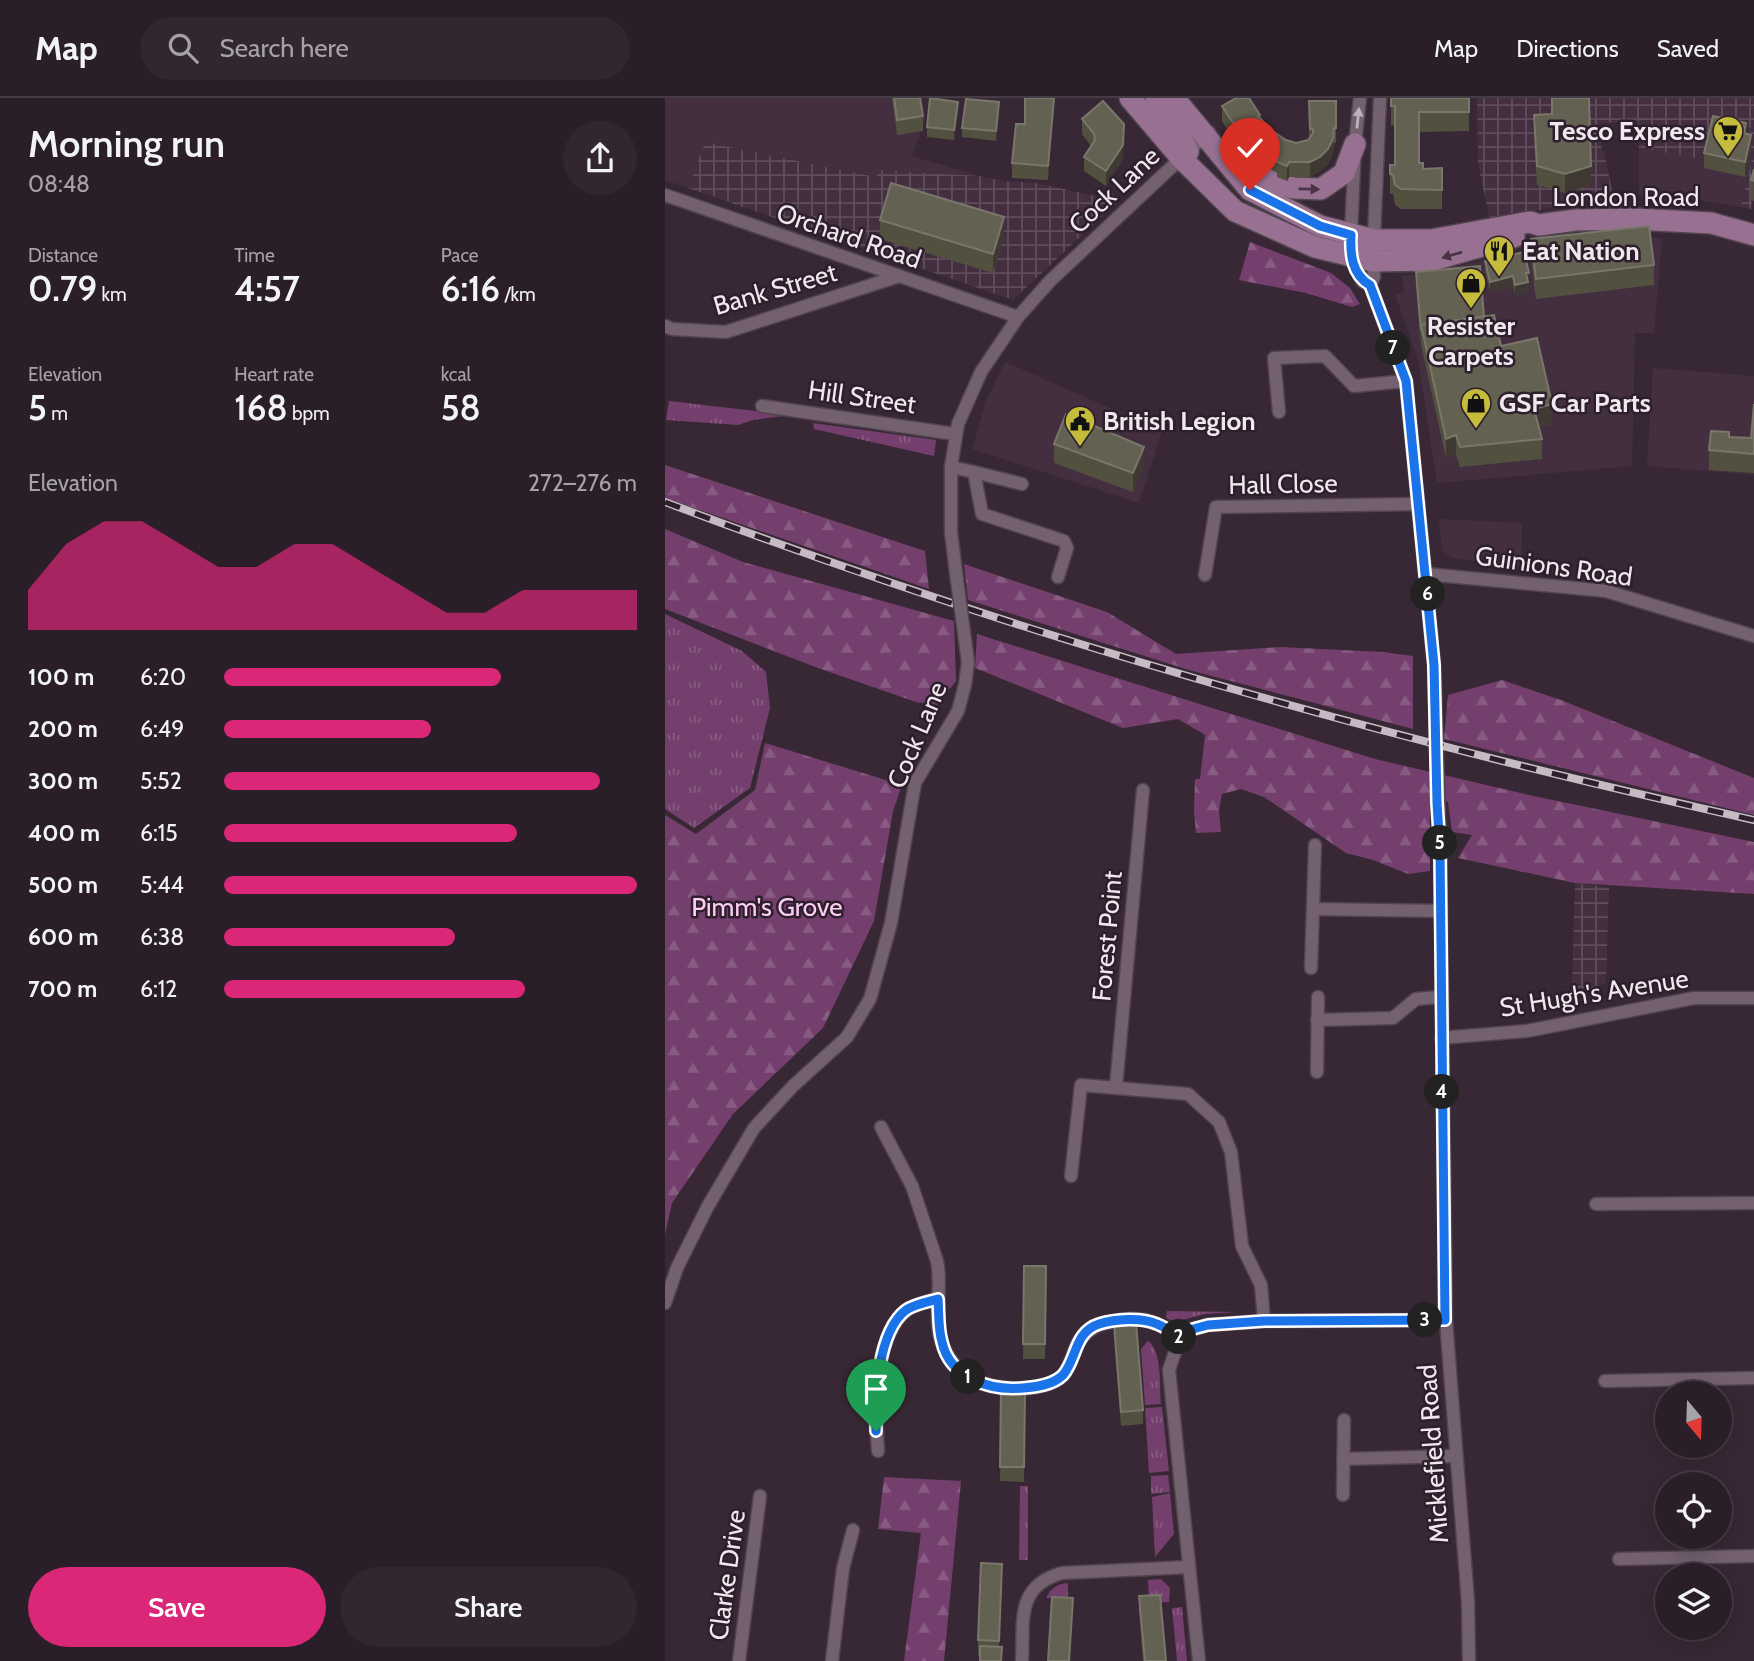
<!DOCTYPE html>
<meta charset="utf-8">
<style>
body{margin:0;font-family:Cabin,sans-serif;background:#322730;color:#f1f3f6;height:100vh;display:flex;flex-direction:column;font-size:26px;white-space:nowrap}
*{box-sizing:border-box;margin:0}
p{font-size:23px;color:#a5a2a8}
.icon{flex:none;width:38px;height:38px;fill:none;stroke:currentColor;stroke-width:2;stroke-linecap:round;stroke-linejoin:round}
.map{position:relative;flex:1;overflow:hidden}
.side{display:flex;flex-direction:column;background:#2a1e28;width:665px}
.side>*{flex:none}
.needle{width:46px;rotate:161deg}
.tools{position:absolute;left:990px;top:1283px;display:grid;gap:14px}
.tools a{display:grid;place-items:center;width:77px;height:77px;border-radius:50%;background:#2a1e28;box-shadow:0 4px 18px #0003,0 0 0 2px #463c45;font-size:35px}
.pin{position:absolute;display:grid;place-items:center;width:60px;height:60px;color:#fff;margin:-72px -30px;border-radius:50% 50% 50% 0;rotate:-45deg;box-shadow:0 0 7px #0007}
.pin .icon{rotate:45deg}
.km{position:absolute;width:35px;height:35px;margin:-18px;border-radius:50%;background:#222;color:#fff;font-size:19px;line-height:35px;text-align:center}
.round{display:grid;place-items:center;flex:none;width:74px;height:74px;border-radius:37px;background:#322730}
.head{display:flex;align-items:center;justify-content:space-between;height:119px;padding:0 28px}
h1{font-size:38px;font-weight:600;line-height:52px}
.figures{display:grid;grid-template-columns:repeat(3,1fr);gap:10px;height:119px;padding:7px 28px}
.figures div{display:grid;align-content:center}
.figures b{font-size:35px;font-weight:600}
.figures small{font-size:19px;font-weight:400}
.figures p{font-size:19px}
.chart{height:196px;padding:14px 28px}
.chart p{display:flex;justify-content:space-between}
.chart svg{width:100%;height:126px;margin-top:7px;fill:#db2777;opacity:.7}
.action{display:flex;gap:14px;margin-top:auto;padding:14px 28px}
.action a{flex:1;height:80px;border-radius:42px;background:#db2777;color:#fff;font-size:28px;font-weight:600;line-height:80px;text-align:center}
.action a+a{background:#322730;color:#f1f3f6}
ul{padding:0 28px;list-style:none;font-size:23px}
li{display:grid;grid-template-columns:112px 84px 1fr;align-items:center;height:52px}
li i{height:18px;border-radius:9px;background:#db2777}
header{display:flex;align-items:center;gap:42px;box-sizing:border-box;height:98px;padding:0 35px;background:#2a1e28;border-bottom:2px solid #463c45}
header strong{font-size:33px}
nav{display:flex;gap:38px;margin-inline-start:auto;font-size:24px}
.search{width:490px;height:63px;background:#322730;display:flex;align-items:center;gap:18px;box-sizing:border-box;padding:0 24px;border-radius:38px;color:#a5a2a8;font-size:26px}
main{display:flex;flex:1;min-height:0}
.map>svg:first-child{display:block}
.built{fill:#442f40}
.industrial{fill:url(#industrial-grid)}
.grass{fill:url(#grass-tufts)}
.forest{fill:url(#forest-firs)}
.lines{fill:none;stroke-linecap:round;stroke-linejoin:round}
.street-casing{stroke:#51444f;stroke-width:15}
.primary-casing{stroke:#51444f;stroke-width:24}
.street{stroke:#736170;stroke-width:12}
.primary{stroke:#987192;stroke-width:21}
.rail-casing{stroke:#c6bbc4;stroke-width:8}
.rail{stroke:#2d1f2b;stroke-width:5;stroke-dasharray:16;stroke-linecap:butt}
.street-bridge-casing{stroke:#51444f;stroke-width:15;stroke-linecap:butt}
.street-bridge{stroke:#736170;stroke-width:12}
.wall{fill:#52503e}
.shaded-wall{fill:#403933}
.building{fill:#636151;stroke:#79766a;stroke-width:2}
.oneway{fill:#bfb1bc}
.oneway2{fill:#483445}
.route-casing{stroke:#fff;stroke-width:14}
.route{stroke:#1a73e8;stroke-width:9}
.labels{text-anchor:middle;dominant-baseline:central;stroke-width:5;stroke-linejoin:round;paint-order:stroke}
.poi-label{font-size:26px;font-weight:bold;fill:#f1e7ef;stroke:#2d1f2b;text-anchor:start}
.street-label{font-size:26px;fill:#f1e7ef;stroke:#2d1f2b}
.park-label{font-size:26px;fill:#fecdf6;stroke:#2d1f2b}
</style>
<header>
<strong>Map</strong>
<div class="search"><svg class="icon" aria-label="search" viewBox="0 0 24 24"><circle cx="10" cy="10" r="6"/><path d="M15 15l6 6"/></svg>Search here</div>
<nav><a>Map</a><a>Directions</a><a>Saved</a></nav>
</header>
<main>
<section class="side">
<div class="head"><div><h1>Morning run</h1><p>08:48</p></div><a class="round"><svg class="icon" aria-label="share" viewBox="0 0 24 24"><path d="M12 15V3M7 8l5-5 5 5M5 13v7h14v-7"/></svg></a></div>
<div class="figures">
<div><p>Distance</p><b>0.79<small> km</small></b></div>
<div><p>Time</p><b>4:57</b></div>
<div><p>Pace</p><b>6:16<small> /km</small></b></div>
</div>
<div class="figures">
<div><p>Elevation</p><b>5<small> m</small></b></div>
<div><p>Heart rate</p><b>168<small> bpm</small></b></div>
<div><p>kcal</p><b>58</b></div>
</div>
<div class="chart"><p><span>Elevation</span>272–276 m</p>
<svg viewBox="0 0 160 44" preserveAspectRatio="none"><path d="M0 44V30L10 14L20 6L30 6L40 14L50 22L60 22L70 14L80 14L90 22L100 30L110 38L120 38L130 30L140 30L150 30L160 30V44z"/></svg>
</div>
<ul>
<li><b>100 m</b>6:20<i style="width:67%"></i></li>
<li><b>200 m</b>6:49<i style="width:50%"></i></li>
<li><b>300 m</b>5:52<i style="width:91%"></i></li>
<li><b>400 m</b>6:15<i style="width:71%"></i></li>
<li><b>500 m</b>5:44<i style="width:100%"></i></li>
<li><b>600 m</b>6:38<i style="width:56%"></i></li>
<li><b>700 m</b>6:12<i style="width:73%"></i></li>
</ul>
<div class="action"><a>Save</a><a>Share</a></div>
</section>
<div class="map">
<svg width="1089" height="1563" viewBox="0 0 1089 1563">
<defs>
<pattern id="industrial-grid" width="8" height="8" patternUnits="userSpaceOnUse" patternTransform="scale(1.75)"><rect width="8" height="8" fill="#442f40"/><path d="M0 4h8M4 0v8" fill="none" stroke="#5f4d5c"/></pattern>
<pattern id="grass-tufts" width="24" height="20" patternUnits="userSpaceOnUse" patternTransform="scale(1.75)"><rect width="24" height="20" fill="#743f6d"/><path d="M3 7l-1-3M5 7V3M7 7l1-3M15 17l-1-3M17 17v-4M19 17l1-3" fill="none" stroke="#885b82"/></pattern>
<pattern id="forest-firs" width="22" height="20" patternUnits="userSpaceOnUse" patternTransform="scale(1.75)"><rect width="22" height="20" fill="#743f6d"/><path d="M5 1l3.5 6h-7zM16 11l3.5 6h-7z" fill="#885b82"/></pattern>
</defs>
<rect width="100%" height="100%" fill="#382835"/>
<g class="built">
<polygon points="0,0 257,0 260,21 247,58 314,78 215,72 212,79 40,44 23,90 0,82"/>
<polygon points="1052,22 1086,30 1089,52 1076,109 1002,97 974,97 974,50 1041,62"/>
<polygon points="959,139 997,140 989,235 970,235 967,368 772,385 753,262 730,196 739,195 737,178 792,168 887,147"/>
<polygon points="340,264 497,333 474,405 307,351 321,303"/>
<polygon points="988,270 1089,278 1089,377 982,368"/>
<polygon points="774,421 857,425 857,470 787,460 777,452"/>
</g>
<g class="industrial">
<polygon points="812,0 1089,0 1089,98 1086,111 1076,109 1089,53 1082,51 1086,30 1052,22 1041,62 974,50 973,23 933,26 937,53 939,53 948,98 825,122 813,66"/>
<polygon points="40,44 211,79 215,72 314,78 338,83 371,85 453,103 348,202 23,90"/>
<polygon points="910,785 944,789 941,885 924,891 907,890"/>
</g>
<g class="grass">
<polygon points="4,303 125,317 88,322 73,327 1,322"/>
<polygon points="148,325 271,342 269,358 149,331"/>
<polygon points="0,516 77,553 101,574 105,610 85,690 29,730 0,711"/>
<polygon points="502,1213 573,1214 539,1216 510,1224 501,1220"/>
<path d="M483,1243c15,11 11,45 13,63l-16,1 -4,-56z"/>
<polygon points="497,1309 504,1373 484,1375 480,1310"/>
<polygon points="503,1377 505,1394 486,1396 486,1378"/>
<polygon points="355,1388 363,1388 363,1462 354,1462"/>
<polygon points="505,1395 509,1436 490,1459 487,1399"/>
<polygon points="496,1481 505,1490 504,1504 484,1505 483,1482"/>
<path d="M403,1485v14l-22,1c5,-10 11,-14 22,-15z"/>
<polygon points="517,1509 522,1563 512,1563 507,1510"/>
</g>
<g class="forest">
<polygon points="585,144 666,175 685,190 695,206 687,209 641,195 574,182"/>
<polygon points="0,367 260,453 264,491 0,400"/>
<polygon points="0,431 78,464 289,523 291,583 272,607 251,604 153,570 0,511"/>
<polygon points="299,466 442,514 511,556 615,549 717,554 748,558 748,631 524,572 303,502"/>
<polygon points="312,536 710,661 864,697 1089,744 1089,796 910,785 793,760 807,737 787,734 783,704 765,700 765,773 743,776 708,762 681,755 599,699 576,691 557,696 554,712 556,734 531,735 529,713 530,681 535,681 540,637 513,621 458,630 310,570"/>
<polygon points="837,582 896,602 1089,680 1089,717 779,641 783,597"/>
<polygon points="100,645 237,687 228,713 209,823 158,930 68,1016 7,1105 0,1137 0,717 31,736 90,692"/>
<polygon points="219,1379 296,1383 279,1563 239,1563 256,1435 213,1431"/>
</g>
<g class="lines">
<g class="street-casing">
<g id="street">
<polyline points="695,0 690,46 685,158 697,183 705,187 741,283 769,567 775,751 781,1222 803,1504 804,1563"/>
<polyline points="0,97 353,219"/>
<polyline points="705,187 709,179 708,163 715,0"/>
<polyline points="0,228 7,231 61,234 231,179"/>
<polyline points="97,308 290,336"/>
<polyline points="614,314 609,260 660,258 689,288 741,283"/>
<polyline points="286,369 309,374 317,416 399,443 402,450 393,479"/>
<polyline points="309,374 357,386"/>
<polyline points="291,475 286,434 286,369 293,326 316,274 353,219 385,183 544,34"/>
<polyline points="761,476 941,493 1089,538"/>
<polyline points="540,477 551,409 754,406"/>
<polyline points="649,811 776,813"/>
<polyline points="646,870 650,747"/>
<polyline points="652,922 728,920 751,901 775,899"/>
<polyline points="776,940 862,933 1029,900 1089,900"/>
<polyline points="652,974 653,899"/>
<polyline points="451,989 478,692"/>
<path d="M216,1029l31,59 25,75c6,27 -5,59 6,85 15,35 50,45 85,42 11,-1 26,-4 35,-13 8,-9 9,-23 16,-34 14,-21 54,-27 78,-17 8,3 16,9 23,13"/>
<polyline points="406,1078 416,987 523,996 554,1024 566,1054 577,1148 596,1187 599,1223"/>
<polyline points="931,1106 1089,1105"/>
<polyline points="0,1205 12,1170 43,1108 89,1030 128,988 182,939 205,901 226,825 250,685 293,613 300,587 303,564"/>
<polyline points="940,1283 1089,1280"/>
<path d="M213,1353c-3,-37 -5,-117 29,-141 8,-6 20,-8 31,-11"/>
<polyline points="678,1361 790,1358"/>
<polyline points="678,1397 679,1322"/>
<polyline points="954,1461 1089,1458"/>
<polyline points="74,1563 95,1398"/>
<polyline points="167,1563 178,1470 188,1432"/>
<path d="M357,1563c2,-39 -7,-75 40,-88l127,-6"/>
<polyline points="534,1563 504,1272 515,1239 528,1231 543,1227 599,1223 781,1222"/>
</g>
</g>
<g class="primary-casing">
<g id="primary">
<polyline points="465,0 516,60 570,113 650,149 708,163 768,162 849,139"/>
<polyline points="491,0 507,20 523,54"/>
<polyline points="509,0 585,92 655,128 709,142 766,142 865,124 874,127 911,122 970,121 1046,125 1089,137"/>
<polyline points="574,60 591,78 628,90 656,91 679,75 690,46"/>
</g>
</g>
<use href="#street" class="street"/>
<use href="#primary" class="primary"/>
<g class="rail-casing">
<path id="rail" d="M0,404c354,134 720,237 1089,318"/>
</g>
<use href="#rail" class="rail"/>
<g class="street-bridge-casing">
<polyline id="street-bridge" points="291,475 303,564"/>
</g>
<use href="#street-bridge" class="street-bridge"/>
</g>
<g class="wall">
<polygon points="227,0 255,0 258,18 258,33 232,37"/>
<polygon points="389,0 383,82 347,80 347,65 360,26"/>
<polygon points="726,0 804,0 804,33 754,34 754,65 758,71 777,70 777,111 736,111 730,107 728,96 725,96 725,67 730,67 730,27 726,28"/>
<polygon points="644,3 671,3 671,45 669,45 668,56 663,66 655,73 645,79 624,79 622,83 612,79 612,75 592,62 574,45 572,46 557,23 557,8 595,20 606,32 621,42 631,45 643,42 644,40"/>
<polygon points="293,14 289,42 262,39 262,29"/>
<polygon points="334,14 331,43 297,39 297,30"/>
<polygon points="869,17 926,87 900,95 872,87 869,36"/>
<polygon points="417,21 458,61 441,88 419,73 419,59 426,48 417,36"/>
<polygon points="1081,35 1086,51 1080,79 1039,70 1039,55"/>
<polygon points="1089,71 1089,103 1086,102 1086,82"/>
<polygon points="215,122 339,139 328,175 215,141"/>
<polygon points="866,141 989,167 989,187 871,201 866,161"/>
<polygon points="820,163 864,185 863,185 863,194 850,197 848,188 825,194 820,173"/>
<polygon points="751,174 819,219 836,248 887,326 874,329 877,341 877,361 795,369 791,357 781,360 756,247 751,189"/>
<polygon points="1089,306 1089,375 1044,372 1044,352 1064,339 1086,340"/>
<polygon points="389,346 479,368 468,394 389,365"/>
<polygon points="359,1168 381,1168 380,1261 358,1261"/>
<polygon points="449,1226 478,1312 478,1326 456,1328 449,1241"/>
<polygon points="336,1291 360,1291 359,1384 335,1383"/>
<polygon points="337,1481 334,1549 337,1563 313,1557 313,1542"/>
<polygon points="474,1498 501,1563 478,1563 474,1513"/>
</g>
<g class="shaded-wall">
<polygon points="389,0 389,7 383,82 383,68"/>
<polygon points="293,4 293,14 289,42 289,32"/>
<polygon points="334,4 334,14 331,43 331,33"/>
<polygon points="459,26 458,61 441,88 441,73"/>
<polygon points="574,30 574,45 572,46 572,31"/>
<polygon points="669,30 668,56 663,66 655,73 645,79 645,64"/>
<polygon points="1086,37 1086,51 1080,79 1080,64"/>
<polygon points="624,64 624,79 622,83 622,68"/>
<polygon points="926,68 926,87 900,95 900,76"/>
<polygon points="339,119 339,139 328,175 328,156"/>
<polygon points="861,175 864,175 863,194 850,197 850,187"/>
<polygon points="848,178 848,188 825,194 825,184"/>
<polygon points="887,306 887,326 869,330 869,311"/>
<polygon points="791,337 791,357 781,360 781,341"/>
<polygon points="479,349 479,368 468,394 468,375"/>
<polygon points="408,1500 405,1563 404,1563"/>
</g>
<g class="building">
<polygon points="229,0 255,0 258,18 232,22"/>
<polygon points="265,0 293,4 289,32 262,29"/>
<polygon points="360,0 389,0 383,68 347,65 351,26 360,26"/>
<polygon points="571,0 584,0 595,17 593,18 606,32 621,42 631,45 643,42 648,35 648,31 645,31 644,3 671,3 671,30 669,30 668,41 663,51 655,59 645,64 624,64 622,68 612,64 613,61 592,48 574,30 572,31 557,8"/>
<polygon points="726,0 804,0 804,14 754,14 754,65 758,65 758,71 777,70 777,92 736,91 730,87 728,77 725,76 725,67 730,67 730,8 726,8"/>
<polygon points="887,0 924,0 926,68 900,76 872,68 869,17 887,16"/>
<polygon points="301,1 334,4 331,33 297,30"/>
<polygon points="438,3 459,26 458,47 441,73 419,59 430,42 429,36 417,21"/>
<polygon points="1048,18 1081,25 1079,35 1086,37 1080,64 1039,55"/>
<polygon points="1089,71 1089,83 1086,82"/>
<polygon points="226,85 339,119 328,156 215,122"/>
<polygon points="984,128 989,167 871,181 866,141"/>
<polygon points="859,154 864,175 861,175 863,184 850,187 848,178 825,184 820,163"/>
<polygon points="815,168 819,219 756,227 756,232 751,174"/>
<polygon points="829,217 836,248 872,240 887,306 869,311 877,341 795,349 791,337 781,341 756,227"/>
<polygon points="1089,306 1089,356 1044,352 1046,333 1064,334 1064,339 1086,340"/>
<polygon points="401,316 479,349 468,375 389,346"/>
<polygon points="359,1168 381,1168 380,1246 358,1246"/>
<polygon points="471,1224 478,1312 456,1314 449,1226"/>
<polygon points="336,1291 360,1291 359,1369 335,1369"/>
<polygon points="316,1465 337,1466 334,1543 313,1542"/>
<polygon points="495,1497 501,1563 480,1563 474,1498"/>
<polygon points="387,1499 408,1500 404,1563 383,1563"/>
<polygon points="315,1548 337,1549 336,1563 315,1563"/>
</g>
<defs><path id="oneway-solid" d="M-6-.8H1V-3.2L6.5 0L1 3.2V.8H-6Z" transform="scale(1.75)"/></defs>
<use class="oneway" href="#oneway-solid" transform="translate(693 20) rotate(-84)"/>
<g class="oneway2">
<use href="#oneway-solid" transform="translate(644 91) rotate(1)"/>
<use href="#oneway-solid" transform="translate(787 157) rotate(164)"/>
</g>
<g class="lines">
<g class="route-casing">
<path id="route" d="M211,1333c-1,-32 1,-99 30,-121 9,-6 21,-8 32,-11 1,14 0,30 4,43 8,36 48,49 81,46 13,-1 30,-3 40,-13 14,-16 11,-43 36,-51 16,-5 42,-7 58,0 8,3 16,9 23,13l13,-8 15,-4 56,-4 181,-1 -5,-471 -3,-46 -3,-138 -28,-284 -36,-96c-18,-10 -20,-31 -19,-50l-31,-9 -70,-36"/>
</g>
<use href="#route" class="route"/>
</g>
<defs>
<g id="supermarket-pin" transform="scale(1.575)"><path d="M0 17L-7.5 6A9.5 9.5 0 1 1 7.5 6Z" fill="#c5bc3d" stroke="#2d1f2b"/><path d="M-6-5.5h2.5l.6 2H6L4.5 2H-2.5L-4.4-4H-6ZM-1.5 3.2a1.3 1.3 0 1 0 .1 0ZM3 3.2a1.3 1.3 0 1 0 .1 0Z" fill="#111"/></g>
<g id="restaurant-pin" transform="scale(1.575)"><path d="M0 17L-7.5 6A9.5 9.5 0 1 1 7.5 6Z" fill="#c5bc3d" stroke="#2d1f2b"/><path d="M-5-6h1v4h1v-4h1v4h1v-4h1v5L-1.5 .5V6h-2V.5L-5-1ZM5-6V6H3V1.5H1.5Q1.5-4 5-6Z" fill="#111"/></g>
<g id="shop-pin" transform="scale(1.575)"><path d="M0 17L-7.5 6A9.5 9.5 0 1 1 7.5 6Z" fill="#c5bc3d" stroke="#2d1f2b"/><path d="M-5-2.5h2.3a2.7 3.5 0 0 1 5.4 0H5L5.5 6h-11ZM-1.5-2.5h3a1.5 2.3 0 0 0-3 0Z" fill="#111"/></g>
<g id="civic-pin" transform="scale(1.575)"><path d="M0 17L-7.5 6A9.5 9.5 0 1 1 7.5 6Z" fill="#c5bc3d" stroke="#2d1f2b"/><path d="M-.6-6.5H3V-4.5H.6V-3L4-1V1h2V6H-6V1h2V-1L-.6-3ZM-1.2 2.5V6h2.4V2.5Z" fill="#111"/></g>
</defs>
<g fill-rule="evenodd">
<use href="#supermarket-pin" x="1063" y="33"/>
<use href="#restaurant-pin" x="834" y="153"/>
<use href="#shop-pin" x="806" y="185"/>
<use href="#shop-pin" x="811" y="305"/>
<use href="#civic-pin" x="415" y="323"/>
</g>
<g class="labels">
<g class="poi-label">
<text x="1040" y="33" text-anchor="end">Tesco Express</text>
<text x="857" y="153">Eat Nation</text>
<text x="806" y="228" text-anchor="middle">Resister<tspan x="806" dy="30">Carpets</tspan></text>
<text x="834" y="305">GSF Car Parts</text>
<text x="438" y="323">British Legion</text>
</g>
<g class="street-label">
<text transform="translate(449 92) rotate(-43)">Cock Lane</text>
<text x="961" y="99">London Road</text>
<text transform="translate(184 138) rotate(19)">Orchard Road</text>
<text transform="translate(110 191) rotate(-16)">Bank Street</text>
<text transform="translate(197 299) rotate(8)">Hill Street</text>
<text transform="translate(618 386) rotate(-1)">Hall Close</text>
<text transform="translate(889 468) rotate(8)">Guinions Road</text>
<text transform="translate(252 637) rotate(-67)">Cock Lane</text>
<text transform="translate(442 838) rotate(-85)">Forest Point</text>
<text transform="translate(929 895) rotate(-9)">St Hugh's Avenue</text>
<text transform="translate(768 1356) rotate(-94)">Micklefield Road</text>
<text transform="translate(62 1477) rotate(-82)">Clarke Drive</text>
</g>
<g class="park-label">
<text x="102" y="809">Pimm's Grove</text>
</g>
</g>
</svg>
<div class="tools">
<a><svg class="needle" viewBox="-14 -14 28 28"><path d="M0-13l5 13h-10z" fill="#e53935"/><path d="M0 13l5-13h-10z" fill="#a5a2a8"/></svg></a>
<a><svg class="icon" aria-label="locate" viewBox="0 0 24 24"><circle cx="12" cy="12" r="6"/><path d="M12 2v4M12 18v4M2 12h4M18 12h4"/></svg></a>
<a><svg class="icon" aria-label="layers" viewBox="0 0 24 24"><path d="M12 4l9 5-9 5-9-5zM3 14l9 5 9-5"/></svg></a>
</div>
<div class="pin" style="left:211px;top:1333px;background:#1e9e55"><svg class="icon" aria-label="arrive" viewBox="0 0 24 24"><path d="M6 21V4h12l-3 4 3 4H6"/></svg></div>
<div class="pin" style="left:585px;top:92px;background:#d93025"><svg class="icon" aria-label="check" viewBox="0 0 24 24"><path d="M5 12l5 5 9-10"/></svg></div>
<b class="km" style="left:303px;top:1279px">1</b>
<b class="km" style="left:514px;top:1239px">2</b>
<b class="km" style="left:760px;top:1222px">3</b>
<b class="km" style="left:777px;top:994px">4</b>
<b class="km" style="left:775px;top:745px">5</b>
<b class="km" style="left:763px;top:496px">6</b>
<b class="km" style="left:728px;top:250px">7</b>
</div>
</main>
